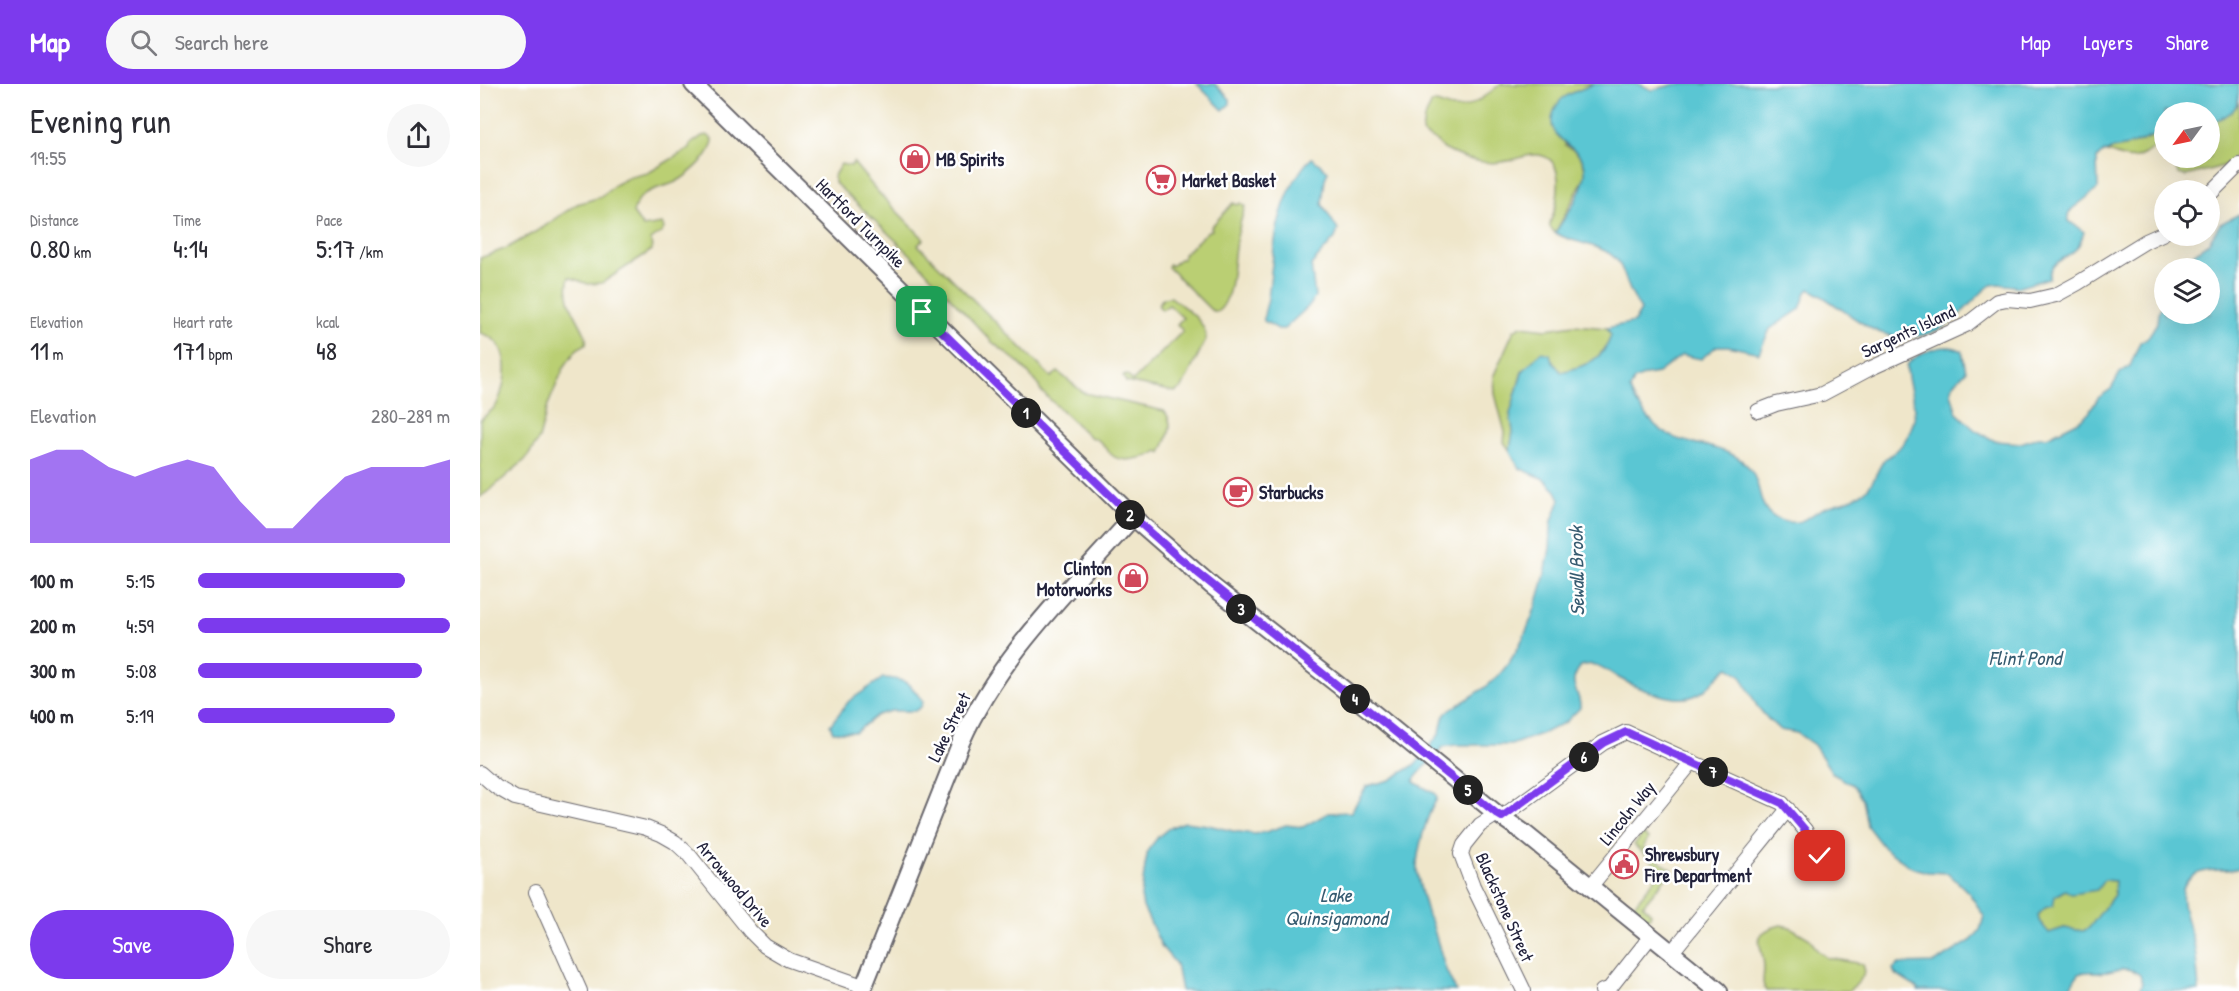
<!DOCTYPE html>
<meta charset="utf-8">
<style>
body{margin:0;font-family:"Patrick Hand",sans-serif;background:#f7f7f7;color:#2b2b33;height:100vh;display:flex;flex-direction:column;font-size:22px;white-space:nowrap}
*{box-sizing:border-box;margin:0}
p{font-size:20px;color:#7c7c81}
.icon{flex:none;width:33px;height:33px;fill:none;stroke:currentColor;stroke-width:2;stroke-linecap:round;stroke-linejoin:round}
.map{position:relative;flex:1;overflow:hidden}
.sheet{display:flex;flex-direction:column;background:#fff;width:480px}
.sheet>*{flex:none}
.needle{width:39px;rotate:237deg}
.fabs{position:absolute;left:1674px;top:18px;display:grid;gap:12px}
.fabs a{display:grid;place-items:center;width:66px;height:66px;border-radius:50%;background:#fff;box-shadow:0 6px 24px #0002;font-size:30px}
.pin{position:absolute;display:grid;place-items:center;width:51px;height:51px;color:#fff;margin:-26px;border-radius:12px;box-shadow:0 3px 9px #0006}
.km{position:absolute;width:30px;height:30px;margin:-15px;border-radius:50%;background:#222;color:#fff;font-size:16px;line-height:30px;text-align:center}
.round{display:grid;place-items:center;flex:none;width:63px;height:63px;border-radius:32px;background:#f7f7f7}
.headline{display:flex;align-items:center;justify-content:space-between;height:102px;padding:0 30px}
h1{font-size:33px;font-weight:600;line-height:45px}
.stats{display:grid;grid-template-columns:repeat(3,1fr);gap:9px;height:102px;padding:6px 30px}
.stats div{display:grid;align-content:center}
.stats b{font-size:26px;font-weight:600}
.stats small{font-size:16px;font-weight:400}
.stats p{font-size:16px}
.chart{height:168px;padding:12px 30px}
.chart p{display:flex;justify-content:space-between}
.chart svg{width:100%;height:108px;margin-top:6px;fill:#7c3aed;opacity:.7}
.primary-button{display:flex;gap:12px;margin-top:auto;padding:12px 30px}
.primary-button a{flex:1;height:69px;border-radius:36px;background:#7c3aed;color:#fff;font-size:24px;font-weight:600;line-height:69px;text-align:center}
.primary-button a+a{background:#f7f7f7;color:#2b2b33}
ul{padding:0 30px;list-style:none;font-size:20px}
li{display:grid;grid-template-columns:96px 72px 1fr;align-items:center;height:45px}
li i{height:15px;border-radius:8px;background:#7c3aed}
header{display:flex;align-items:center;gap:36px;box-sizing:border-box;height:84px;padding:0 30px;background:#7c3aed;color:#fff}
header strong{font-size:28px}
nav{display:flex;gap:33px;margin-inline-start:auto;font-size:21px}
.search{width:420px;height:54px;background:#f7f7f7;display:flex;align-items:center;gap:15px;box-sizing:border-box;padding:0 21px;border-radius:33px;color:#7c7c81;font-size:22px}
main{display:flex;flex:1;min-height:0}
.map>svg:first-child{display:block}
.green{fill:#bacf73;stroke:#6e7857;stroke-width:1.5}
.water{fill:#5ac6d3;stroke:#3e7487;stroke-width:1.5;fill-rule:evenodd}
.lines{fill:none;stroke-linecap:round;stroke-linejoin:round}
.minor-casing{stroke:#6a676d;stroke-width:16}
.major-casing{stroke:#6a676d;stroke-width:20}
.minor{stroke:#fff;stroke-width:14}
.major{stroke:#fff;stroke-width:16}
.route-casing{stroke:#fff;stroke-width:12}
.route{stroke:#7c3aed;stroke-width:8}
.labels{text-anchor:middle;dominant-baseline:central;stroke-width:5;stroke-linejoin:round;paint-order:stroke}
.poi-label{font-size:18px;font-weight:bold;fill:#22223b;stroke:#fff;text-anchor:start}
.street-label{font-size:18px;fill:#22223b;stroke:#fff}
.water-label{font-size:20px;font-style:italic;fill:#365b70;stroke:#fff}
</style>
<header>
<strong>Map</strong>
<div class="search"><svg class="icon" aria-label="search" viewBox="0 0 24 24"><circle cx="10" cy="10" r="6"/><path d="M15 15l6 6"/></svg>Search here</div>
<nav><a>Map</a><a>Layers</a><a>Share</a></nav>
</header>
<main>
<section class="sheet">
<div class="headline"><div><h1>Evening run</h1><p>19:55</p></div><a class="round"><svg class="icon" aria-label="share" viewBox="0 0 24 24"><path d="M12 15V3M7 8l5-5 5 5M5 13v7h14v-7"/></svg></a></div>
<div class="stats">
<div><p>Distance</p><b>0.80<small> km</small></b></div>
<div><p>Time</p><b>4:14</b></div>
<div><p>Pace</p><b>5:17<small> /km</small></b></div>
</div>
<div class="stats">
<div><p>Elevation</p><b>11<small> m</small></b></div>
<div><p>Heart rate</p><b>171<small> bpm</small></b></div>
<div><p>kcal</p><b>48</b></div>
</div>
<div class="chart"><p><span>Elevation</span>280–289 m</p>
<svg viewBox="0 0 160 44" preserveAspectRatio="none"><path d="M0 44V10L10 6L20 6L30 13L40 17L50 13L60 10L70 13L80 27L90 38L100 38L110 27L120 17L130 13L140 13L150 13L160 10V44z"/></svg>
</div>
<ul>
<li><b>100 m</b>5:15<i style="width:82%"></i></li>
<li><b>200 m</b>4:59<i style="width:100%"></i></li>
<li><b>300 m</b>5:08<i style="width:89%"></i></li>
<li><b>400 m</b>5:19<i style="width:78%"></i></li>
</ul>
<div class="primary-button"><a>Save</a><a>Share</a></div>
</section>
<div class="map">
<svg width="1759" height="907" viewBox="0 0 1759 907">
<rect width="100%" height="100%" fill="#fff"/>
<filter id="ink" filterUnits="userSpaceOnUse"><feTurbulence type="fractalNoise" baseFrequency=".0167" numOctaves="2"/><feDisplacementMap in="SourceGraphic" scale="12" xChannelSelector="R" yChannelSelector="G"/><feConvolveMatrix kernelMatrix="1 2 1 2 8 2 1 2 1" color-interpolation-filters="sRGB"/></filter>
<filter id="wash" filterUnits="userSpaceOnUse"><feTurbulence type="fractalNoise" baseFrequency=".008" numOctaves="4" result="noise"/><feDisplacementMap in="SourceGraphic" scale="24" xChannelSelector="R" yChannelSelector="G"/><feGaussianBlur stdDeviation="1.35" result="paint"/><feColorMatrix in="noise" values="0 0 0 0 0 0 0 0 0 0 0 0 0 0 0 0 0 1.4 0 .05"/><feComposite in="paint" operator="in"/></filter>
<g filter="url(#wash)">
<rect width="100%" height="100%" fill="#efe6ca"/>
<g class="green">
<path d="M1021,0h92l-22,10 -6,51c14,7 21,16 20,32l-30,56 -5,-6v-4c7,-16 17,-60 -7,-67 -11,-4 -25,3 -36,5 -21,5 -45,-2 -63,-12 -4,-2 -6,-7 -10,-9 -4,-3 -8,-4 -12,-7l2,-14 8,-16c8,-1 12,4 20,5 19,3 34,-14 49,-24z"/>
<polygon points="1759,19 1759,69 1743,82 1706,92 1699,90 1688,74 1730,74 1730,39 1752,27"/>
<path d="M1684,48v21l-3,-5 -4,-1c-24,15 -24,14 -50,5l6,-4 14,-2z"/>
<path d="M227,51l6,4c0,17 -30,42 -45,46 -10,3 -17,4 -26,11 -5,4 -7,11 -9,17l10,14 19,-3 2,4 -2,4 -11,8 1,10 -50,33 -14,1 -19,-7c-9,29 21,52 17,67l-9,5 -13,18 -16,38 -9,34 -13,20 -36,31 -10,7v-77c5,-5 14,-10 17,-16 11,-24 15,-63 -17,-71v-75l27,-10 35,-20 35,-24 24,-7 15,-13 14,-7 18,-4 42,-25 1,-4 11,-8z"/>
<path d="M373,78l24,29 47,48 -6,6 133,132 7,-5 26,21 80,18c12,13 3,28 -3,42l-3,-2c-8,6 -14,6 -24,8 -30,5 -24,-18 -44,-22l-50,-47 -2,-6 -19,-21 -27,-21 -82,-88 -74,-70 -3,-7 8,-13 10,2z"/>
<path d="M753,119l4,2 4,-2 4,3c-4,14 -8,28 -10,42 -3,18 -2,53 -18,64l-6,-2 -43,-43 1,-3 2,2 9,-7h3l1,-5 24,-23 4,-1 -1,-3z"/>
<path d="M691,213c13,11 36,24 35,42l-24,49 -7,4 -49,-10 -3,-6 4,-1 6,6 50,-50 -6,-7 6,-6 -14,-13 -7,5 -4,-5 5,-7z"/>
<path d="M1094,241l33,3 4,7c-6,24 -27,32 -50,37l-9,-11 -19,1 -11,10 -12,42 3,17 -3,20 -6,-9 1,-10 -10,-38 -1,-19 20,-45 7,-4 26,3z"/>
<polygon points="1163,750 1168,755 1163,764 1192,786 1163,821 1171,829 1169,834 1165,835 1155,827 1154,821 1182,786 1154,761"/>
<polygon points="1624,796 1635,797 1634,811 1610,844 1603,847 1584,844 1569,849 1559,837 1558,831 1575,812 1585,806"/>
<path d="M1301,841l9,2 20,12 7,11 11,8 35,6 2,8 -6,10 -11,9h-82c-5,-7 -2,-15 -2,-23 0,-24 -18,-34 17,-43z"/>
</g>
<g class="water">
<polygon points="717,0 735,0 750,15 750,20 743,26"/>
<path d="M1113,0h46l13,6 24,-6h563c0,28 -5,28 -29,39v-11h-46v20c-12,3 -24,11 -36,14 -12,3 -23,2 -31,13l1,30 -26,20 -4,5 1,7 15,11c-2,6 -4,13 -9,18 -9,9 -26,12 -26,28l-29,9 -21,-3 -8,1c-16,11 -27,29 -44,40 -21,14 -52,16 -75,4 -21,-11 -40,-28 -62,-40l-4,3 -6,17 -30,20 -11,24 -31,-7h-11l-16,13 -19,-4 -24,18 -12,2 -12,5 -4,10c3,9 8,15 14,23 30,38 52,24 89,42 35,18 19,49 41,62 6,4 14,6 22,5 11,-1 18,-10 28,-14 14,-6 30,-7 42,-18 9,-8 11,-22 19,-31 3,-3 8,-5 11,-8 8,-7 16,-21 18,-32 3,-18 -8,-35 -7,-54 10,-13 40,-24 55,-14l4,20 -13,14 -2,8 6,20 18,17 20,11 26,2 17,-6h9l30,-15 12,-9 9,-15 13,-9 9,-16 10,-7 10,-24 7,-3 10,-16 1,-9 6,-15v15h46v-46h-25l3,-10 20,-15 12,-19 19,-10v654c-12,4 -25,0 -37,4 -37,9 -11,54 -7,77 2,14 3,28 4,42h-60l3,-8 -2,-8c-14,-10 -19,-5 -33,-3 -11,2 -15,-3 -29,2l-10,17h-150l-1,-3 -22,-14 -2,-5 6,-5 36,-1 37,-23 8,-10 4,-14 -15,-23 -21,-20 -21,-1 -16,-5 -27,-19 -17,-22 -5,-27 -9,-14 -20,-11 -19,-29 -17,-12 -17,-3 -12,-11 -11,-13 -16,-30 -12,-9c-14,8 -18,23 -35,29 -20,8 -57,-8 -75,-18 -14,-8 -20,-17 -38,-12 -16,20 0,24 -1,42l-14,14 -20,10 -35,13h-56l-12,2 -28,31 -1,4 22,12 1,5c-10,14 -21,55 -20,71 2,16 7,31 11,46l4,7 14,47 10,21h-275l-5,-27 -14,-17 -19,-40 -2,-11 4,-30 3,-16 10,-13 11,-9 16,-6 23,3 25,6 22,3 11,-2 20,-7 17,2 25,-14 23,-1 16,-26 23,-6 26,-16 24,-31 3,-15 3,-5c16,-12 35,-20 49,-34 31,-30 48,-89 55,-131 1,-8 0,-18 2,-27 2,-8 6,-14 8,-22l-4,-8 -12,-12 -25,-11 -9,-17 3,-20 -3,-17 12,-42 19,-20 9,2 2,7 9,11c23,-5 44,-13 50,-37l-4,-7 27,-6 7,-12c-5,-8 -10,-16 -13,-25 -6,-15 -7,-26 -23,-34 -16,-8 -34,-9 -50,-18 10,-16 31,-44 30,-63 0,-25 -41,-28 -32,-56 2,-6 5,-12 10,-16 9,-6 20,-9 30,-14zM1624,796l11,1 -1,14 -25,33 -6,3 -19,-3 -15,5 -10,-12 -1,-6 7,-7 8,-2 2,-10 10,-6 6,4 26,-4z"/>
<path d="M832,74l16,13 -3,8 -3,25 16,26 -3,8 -24,27 4,31 -4,8 -27,25h-6l-14,-8c-1,-8 3,-15 4,-23 6,-44 5,-78 27,-118 5,-8 9,-16 17,-22z"/>
<path d="M403,594c24,1 27,5 40,24l-2,5 -6,4h-24l-14,4 -21,17h-23l-3,-7 19,-24z"/>
</g>
</g>
<g filter="url(#ink)">
<g class="lines">
<g class="minor-casing">
<g id="minor">
<polyline points="1730,110 1759,81"/>
<polyline points="1278,327 1296,320 1342,310 1389,285 1486,241 1517,217 1527,215 1550,217 1576,211 1598,199 1666,157 1684,149"/>
<polyline points="0,689 16,703 35,714 166,744 181,750 195,758 209,771 270,847 285,862 309,876 383,902"/>
<polyline points="1017,730 1000,741 984,761 981,770 993,802 1044,907"/>
<polyline points="1022,733 1123,659 1146,648 1302,719 1325,746 1343,778"/>
<polyline points="1110,803 1212,678"/>
<polyline points="56,808 100,907"/>
<polyline points="1192,868 1308,725"/>
<polyline points="1122,907 1129,905 1171,852"/>
</g>
</g>
<g class="major-casing">
<g id="major">
<polyline points="213,0 653,433 732,502 885,622 1017,730 1043,748 1239,907"/>
<path d="M382,907l99,-249c38,-87 111,-155 172,-225"/>
</g>
</g>
<use href="#minor" class="minor"/>
<use href="#major" class="major"/>
</g>
</g>
<g class="lines" filter="url(#ink)">
<g class="route-casing">
<polyline id="route" points="442,228 639,420 698,473 1017,730 1022,733 1123,659 1146,648 1302,719 1325,746 1340,772"/>
</g>
<use href="#route" class="route"/>
</g>
<defs>
<g id="shop-ring" transform="scale(1.5)"><circle r="9.5" fill="#fff" stroke="#d1495b" stroke-width="1.5"/><path d="M-5-2.5h2.3a2.7 3.5 0 0 1 5.4 0H5L5.5 6h-11ZM-1.5-2.5h3a1.5 2.3 0 0 0-3 0Z" fill="#d1495b"/></g>
<g id="supermarket-ring" transform="scale(1.5)"><circle r="9.5" fill="#fff" stroke="#d1495b" stroke-width="1.5"/><path d="M-6-5.5h2.5l.6 2H6L4.5 2H-2.5L-4.4-4H-6ZM-1.5 3.2a1.3 1.3 0 1 0 .1 0ZM3 3.2a1.3 1.3 0 1 0 .1 0Z" fill="#d1495b"/></g>
<g id="cafe-ring" transform="scale(1.5)"><circle r="9.5" fill="#fff" stroke="#d1495b" stroke-width="1.5"/><path d="M-5.5-4.5H6V0H3Q3 3.5 0 3.5H-2.5Q-5.5 3.5-5.5 0ZM3-3.2v2h1.7v-2ZM-6 4.5H4V6H-6Z" fill="#d1495b"/></g>
<g id="civic-ring" transform="scale(1.5)"><circle r="9.5" fill="#fff" stroke="#d1495b" stroke-width="1.5"/><path d="M-.6-6.5H3V-4.5H.6V-3L4-1V1h2V6H-6V1h2V-1L-.6-3ZM-1.2 2.5V6h2.4V2.5Z" fill="#d1495b"/></g>
</defs>
<g fill-rule="evenodd">
<use href="#shop-ring" x="435" y="75"/>
<use href="#supermarket-ring" x="681" y="96"/>
<use href="#cafe-ring" x="758" y="408"/>
<use href="#shop-ring" x="653" y="494"/>
<use href="#civic-ring" x="1144" y="780"/>
</g>
<g class="labels">
<g class="poi-label">
<text x="456" y="75">MB Spirits</text>
<text x="702" y="96">Market Basket</text>
<text x="779" y="408">Starbucks</text>
<text x="632" y="484" text-anchor="end">Clinton<tspan x="632" dy="21">Motorworks</tspan></text>
<text x="1165" y="770">Shrewsbury<tspan x="1165" dy="21">Fire Department</tspan></text>
</g>
<g class="street-label">
<text transform="translate(381 139) rotate(45)">Hartford Turnpike</text>
<text transform="translate(1428 247) rotate(-25)">Sargents Island</text>
<text transform="translate(469 643) rotate(-64)">Lake Street</text>
<text transform="translate(1147 729) rotate(-51)">Lincoln Way</text>
<text transform="translate(255 800) rotate(50)">Arrowwood Drive</text>
<text transform="translate(1025 823) rotate(66)">Blackstone Street</text>
</g>
<g class="water-label">
<text transform="translate(1096 487) rotate(-91)">Sewall Brook</text>
<text x="1545" y="573">Flint Pond</text>
<text x="856" y="810">Lake<tspan x="856" dy="23">Quinsigamond</tspan></text>
</g>
</g>
</svg>
<div class="fabs">
<a><svg class="needle" viewBox="-14 -14 28 28"><path d="M0-13l5 13h-10z" fill="#e53935"/><path d="M0 13l5-13h-10z" fill="#7c7c81"/></svg></a>
<a><svg class="icon" aria-label="locate" viewBox="0 0 24 24"><circle cx="12" cy="12" r="6"/><path d="M12 2v4M12 18v4M2 12h4M18 12h4"/></svg></a>
<a><svg class="icon" aria-label="layers" viewBox="0 0 24 24"><path d="M12 4l9 5-9 5-9-5zM3 14l9 5 9-5"/></svg></a>
</div>
<div class="pin" style="left:442px;top:228px;background:#1e9e55"><svg class="icon" aria-label="arrive" viewBox="0 0 24 24"><path d="M6 21V4h12l-3 4 3 4H6"/></svg></div>
<div class="pin" style="left:1340px;top:772px;background:#d93025"><svg class="icon" aria-label="check" viewBox="0 0 24 24"><path d="M5 12l5 5 9-10"/></svg></div>
<b class="km" style="left:546px;top:329px">1</b>
<b class="km" style="left:650px;top:431px">2</b>
<b class="km" style="left:761px;top:525px">3</b>
<b class="km" style="left:875px;top:615px">4</b>
<b class="km" style="left:988px;top:706px">5</b>
<b class="km" style="left:1104px;top:673px">6</b>
<b class="km" style="left:1233px;top:688px">7</b>
</div>
</main>
